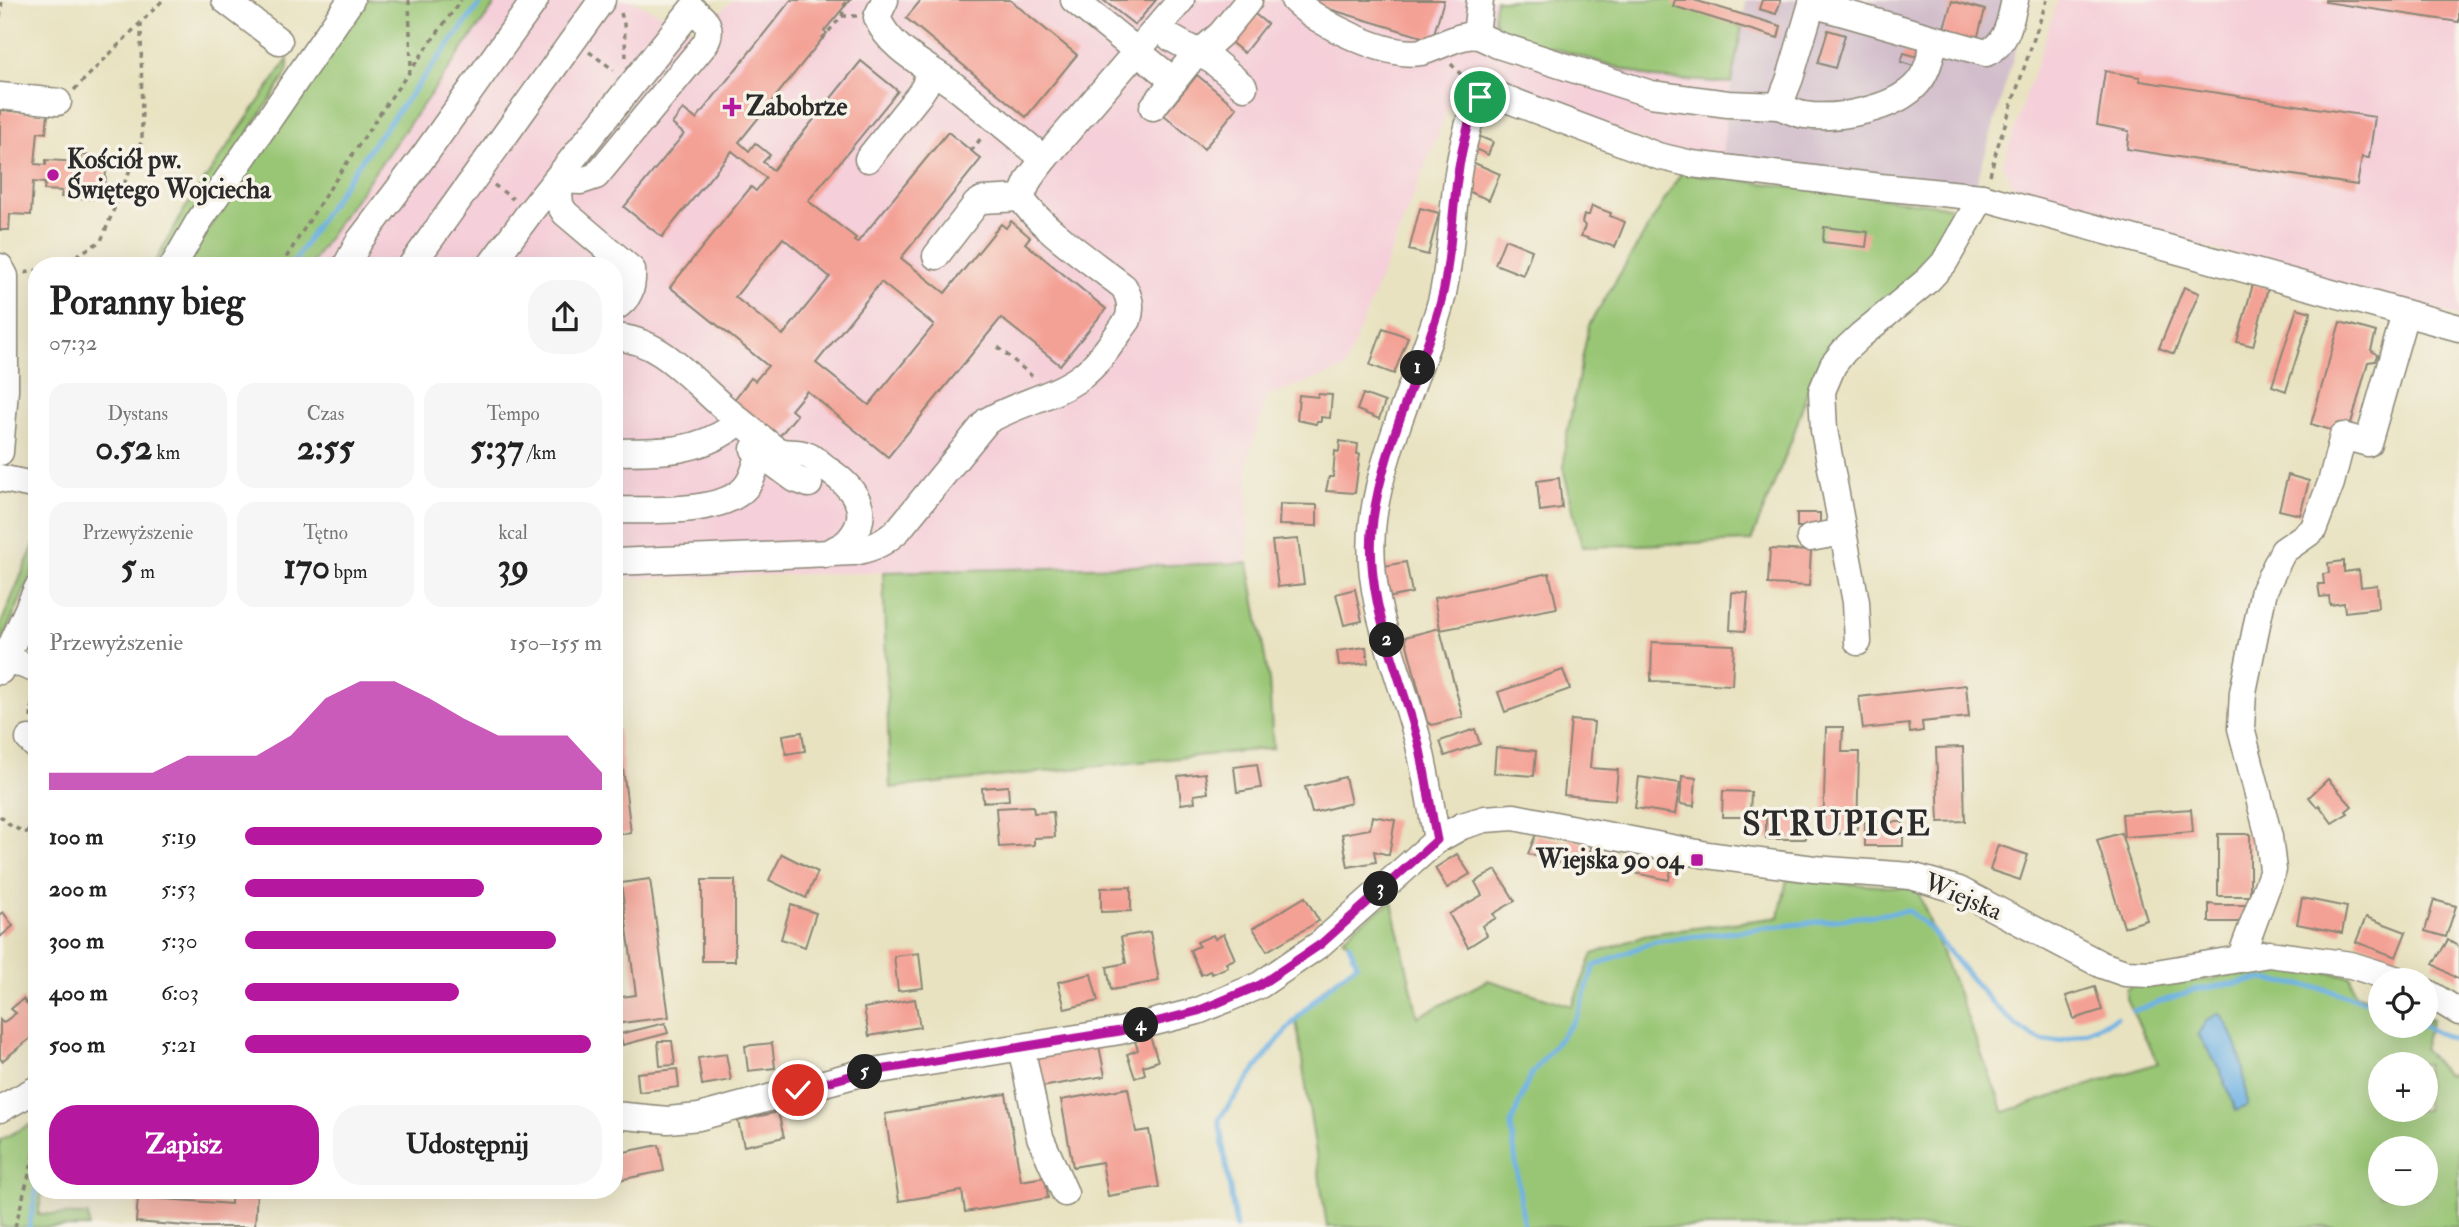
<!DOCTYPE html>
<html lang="pl">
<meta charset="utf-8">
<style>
body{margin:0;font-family:"IM FELL Double Pica",serif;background:#f6f6f6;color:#222;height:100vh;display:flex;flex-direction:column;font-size:26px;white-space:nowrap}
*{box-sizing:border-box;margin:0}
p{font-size:23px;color:#767676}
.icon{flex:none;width:38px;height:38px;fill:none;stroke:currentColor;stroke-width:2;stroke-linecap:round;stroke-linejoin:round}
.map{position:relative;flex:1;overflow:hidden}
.side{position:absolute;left:28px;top:257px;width:595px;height:942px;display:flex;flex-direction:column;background:#fff;border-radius:28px;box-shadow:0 7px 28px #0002}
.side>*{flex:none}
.controls{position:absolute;left:2368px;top:968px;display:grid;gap:14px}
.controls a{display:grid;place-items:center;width:70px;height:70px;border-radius:50%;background:#fff;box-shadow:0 7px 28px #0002;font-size:35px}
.pin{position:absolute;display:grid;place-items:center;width:60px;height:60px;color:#fff;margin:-30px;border:4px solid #fff;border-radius:50%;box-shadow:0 2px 7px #0007}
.km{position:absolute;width:35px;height:35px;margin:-18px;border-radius:50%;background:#222;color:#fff;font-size:19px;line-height:35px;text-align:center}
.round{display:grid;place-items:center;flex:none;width:74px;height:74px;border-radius:28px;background:#f6f6f6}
.summary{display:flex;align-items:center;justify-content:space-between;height:119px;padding:0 21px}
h1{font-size:38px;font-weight:700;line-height:52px}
.stats{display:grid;grid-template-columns:repeat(3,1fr);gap:10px;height:119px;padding:7px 21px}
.stats div{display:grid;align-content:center;border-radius:18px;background:#f6f6f6;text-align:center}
.stats b{font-size:35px;font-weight:700}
.stats small{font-size:19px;font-weight:400}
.stats p{font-size:19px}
.chart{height:196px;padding:14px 21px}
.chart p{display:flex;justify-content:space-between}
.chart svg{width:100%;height:126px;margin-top:7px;fill:#b5179e;opacity:.7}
.action{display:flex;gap:14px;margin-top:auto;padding:14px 21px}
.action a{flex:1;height:80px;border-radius:28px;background:#b5179e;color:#fff;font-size:28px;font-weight:700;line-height:80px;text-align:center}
.action a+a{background:#f6f6f6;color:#222}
ul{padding:0 21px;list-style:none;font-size:23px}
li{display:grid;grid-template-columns:112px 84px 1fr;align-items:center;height:52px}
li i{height:18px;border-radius:9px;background:#b5179e}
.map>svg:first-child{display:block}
.built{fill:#f5cfd9}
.industrial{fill:#d1bdcb}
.green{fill:#99c674;stroke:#627850;stroke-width:2;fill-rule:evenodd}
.water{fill:#6eb2e4;stroke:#4c6e88;stroke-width:2}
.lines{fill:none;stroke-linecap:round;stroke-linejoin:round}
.stream{stroke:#6eb2e4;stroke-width:5}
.building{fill:#f4a195;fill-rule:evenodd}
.minor-casing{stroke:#8a8676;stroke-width:29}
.path{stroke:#8a8676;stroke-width:3.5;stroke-dasharray:5 5;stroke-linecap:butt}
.minor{stroke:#fff;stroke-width:26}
.route-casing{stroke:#fff;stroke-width:14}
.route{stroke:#b5179e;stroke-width:9}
.poi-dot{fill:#b5179e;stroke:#f7f3e8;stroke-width:2.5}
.labels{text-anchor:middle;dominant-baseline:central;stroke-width:7;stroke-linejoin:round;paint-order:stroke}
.poi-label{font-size:26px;font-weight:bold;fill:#2b2b2b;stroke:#f7f3e8;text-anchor:start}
.street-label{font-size:26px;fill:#2b2b2b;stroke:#f7f3e8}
.district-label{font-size:33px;font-weight:bold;letter-spacing:2px;fill:#2b2b2b;stroke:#f7f3e8}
</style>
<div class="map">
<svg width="2459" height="1227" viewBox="0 0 2459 1227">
<rect width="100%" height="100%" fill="#f7f3e8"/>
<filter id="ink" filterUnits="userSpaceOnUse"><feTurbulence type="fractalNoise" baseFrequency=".0143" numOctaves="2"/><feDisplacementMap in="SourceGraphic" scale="14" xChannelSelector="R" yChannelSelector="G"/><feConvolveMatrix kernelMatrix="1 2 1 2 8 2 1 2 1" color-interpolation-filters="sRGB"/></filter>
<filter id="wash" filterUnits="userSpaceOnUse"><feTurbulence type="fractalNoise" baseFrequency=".00686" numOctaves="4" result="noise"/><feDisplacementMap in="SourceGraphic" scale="28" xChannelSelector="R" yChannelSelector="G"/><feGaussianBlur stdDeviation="1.57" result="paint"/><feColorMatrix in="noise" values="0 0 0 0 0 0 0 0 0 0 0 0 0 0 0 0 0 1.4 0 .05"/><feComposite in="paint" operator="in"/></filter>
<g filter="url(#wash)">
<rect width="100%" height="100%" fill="#e8e2c0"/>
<g class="built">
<polygon points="498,0 631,0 698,32 733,0 1496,0 1493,10 1505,34 1653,78 1731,83 1722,157 1672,152 1463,71 1344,369 1267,396 1248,459 1248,563 614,579 614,266 310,266 338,223"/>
<polygon points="2058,0 2459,0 2459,317 2017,195 2003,164"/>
</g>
<polygon class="industrial" points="1675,0 1744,15 1746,0 2030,0 1976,185 1722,157 1728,104 1742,27"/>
<g class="green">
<polygon points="363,0 498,0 338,223 310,266 184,266"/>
<path d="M1496,0h179l67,27 -11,56 -78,-5 -148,-44c-13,-9 -13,-20 -9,-34z"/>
<polygon points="288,59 288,68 284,78 162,266 153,266 184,210"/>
<polygon points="1681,173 1962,208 1949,240 1921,274 1839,343 1812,377 1791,442 1751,541 1582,547 1564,472 1565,444 1589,325"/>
<polygon points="36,540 37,561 0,646 0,626"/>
<polygon points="1248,563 1269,680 1273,748 890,788 883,572"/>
<path d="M1787,879l130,10 87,223 154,-49 -32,-64v-10l11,-6 76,-4 40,-12h34l63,9 5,18 25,8v24h46v-9l6,2 -9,29 22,26 14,2v151h-1132l-31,-207 29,-33 32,-23 -8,-20 -6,-5 14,-14 35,-23 26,115 70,-37 84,26 21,-52 56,-20 130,-17zM2380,1064h46v46h-46zM2380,1148h46v46h-46z"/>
<polygon points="37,1124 37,1190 43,1190 38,1214 88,1215 89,1227 0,1227 0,1140 29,1125"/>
</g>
<path class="water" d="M2220,1013c20,29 25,58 27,93l-11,5 -16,-41 -22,-36 9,-14z"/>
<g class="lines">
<g class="stream">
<path d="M292,266c54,-94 126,-179 191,-266"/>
<polyline points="2133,1011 2194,990 2263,979 2324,989 2380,1005"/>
<polyline points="2423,1026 2459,1042"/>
<polyline points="29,1227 37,1188"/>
<path d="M1236,1227l-17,-108c42,-57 80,-114 138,-155l-8,-20"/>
<path d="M1524,1227l-13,-103 19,-48 47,-59 17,-51 61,-25 254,-30c7,6 15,12 21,18 25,28 79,106 116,112 19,3 54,-15 71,-24"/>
</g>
</g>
<g id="blocks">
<g class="building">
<path d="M791,0h59l-26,31 3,2 -88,109 10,9 6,-8 15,12 -7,7 10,8 88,-109 37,30 -90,110 48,37 -2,3 3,2 91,-111 33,27 -80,99 44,35 56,-69 5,4 5,-7 19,16 -5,6 81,66 -46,56 -59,-47 -113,139 -81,-66 -16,19 6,5 -19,23 -45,-37 18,-23 4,3 13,-15 -98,-79 81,-100 5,4 10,-13 -34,-27 -70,86 -38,-30 60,-73 -12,-10 11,-15 13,10zM783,238l47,39 -47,58 -48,-38zM881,282l53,43 -65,80 -53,-42z"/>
<polygon points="921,0 1010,0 1077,55 1026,117 906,18"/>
<polygon points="1103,0 1156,0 1135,25"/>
<polygon points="1318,0 1444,0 1432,40 1316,5"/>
<polygon points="1675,0 1694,0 1781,26 1778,38 1673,6"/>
<polygon points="1762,0 1781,0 1776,14 1759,9"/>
<polygon points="2325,0 2459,0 2459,22 2325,2"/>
<polygon points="1952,1 1985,10 1976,43 1942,34"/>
<polygon points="1250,10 1267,24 1244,53 1227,39"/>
<polygon points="1828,30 1845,35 1835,68 1818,63"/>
<polygon points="1904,53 1922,58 1920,68 1901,62"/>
<polygon points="2105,71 2140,77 2140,81 2375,117 2369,158 2362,157 2357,185 2127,149 2129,131 2097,125"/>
<polygon points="1197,75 1237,108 1204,149 1164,115"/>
<polygon points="0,110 48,114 46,133 38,132 35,164 46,165 46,160 81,162 82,155 101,157 100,168 106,169 105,190 94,189 93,199 79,198 80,192 68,192 68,198 61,197 62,191 44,190 45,183 33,182 31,215 10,214 9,230 0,230"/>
<polygon points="1476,135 1493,142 1488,155 1471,147"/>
<polygon points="1472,162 1500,174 1489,200 1465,190"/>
<polygon points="1592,206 1611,213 1610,216 1625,222 1615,247 1581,236 1585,226 1582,222 1584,215 1589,215"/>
<polygon points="1420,208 1439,213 1428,255 1409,250"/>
<polygon points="1824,227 1868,232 1866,247 1823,242"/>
<polygon points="1505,239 1532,250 1523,275 1495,264"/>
<polygon points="2253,284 2268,288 2253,346 2237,342"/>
<polygon points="2184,287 2199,293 2174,354 2159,348"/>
<polygon points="2297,308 2311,312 2286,391 2272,386"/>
<polygon points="2340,322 2376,332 2371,350 2377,355 2375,361 2368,362 2348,435 2311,424"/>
<polygon points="1383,328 1408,337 1394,374 1370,365"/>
<polygon points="1318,394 1332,395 1330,418 1321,417 1321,422 1317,422 1316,424 1297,420 1299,395 1318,397"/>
<polygon points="1363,394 1385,402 1379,419 1357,410"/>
<polygon points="1340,441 1358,444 1357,454 1360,454 1355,493 1326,491 1329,477 1333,477 1335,451 1339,452"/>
<polygon points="2288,475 2309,481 2300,515 2279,510"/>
<polygon points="1559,478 1562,508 1540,511 1537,481"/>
<polygon points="1280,504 1317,505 1317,526 1279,525"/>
<rect x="1797" y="513" width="23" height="14"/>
<polygon points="1298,539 1304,584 1278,587 1272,541"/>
<polygon points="1770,549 1811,551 1809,586 1768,584"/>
<polygon points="2344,561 2344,572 2359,570 2361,587 2377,585 2379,608 2345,612 2344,603 2330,605 2329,596 2320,597 2318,584 2324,584 2323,574 2329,573 2328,563"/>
<polygon points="1406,562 1412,593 1387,598 1384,566"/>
<polygon points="1549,573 1557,608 1440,630 1463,717 1432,725 1427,722 1405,637 1440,628 1434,598"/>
<polygon points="1355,589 1362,621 1344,625 1336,594"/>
<polygon points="1732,592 1748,593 1745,631 1730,630"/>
<polygon points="1652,642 1734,645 1732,685 1651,681"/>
<polygon points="1366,647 1368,663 1339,666 1337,651"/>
<polygon points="1563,670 1570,689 1505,712 1498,692"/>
<polygon points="1966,685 1969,717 1922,722 1923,731 1910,733 1909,724 1863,729 1859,697"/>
<polygon points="1571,720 1594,722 1590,768 1618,770 1615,800 1564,795"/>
<polygon points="1826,727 1843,727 1842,752 1859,752 1857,834 1823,833"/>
<polygon points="614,728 618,728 631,833 614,835"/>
<polygon points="1475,729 1480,744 1445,756 1440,741"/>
<polygon points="802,732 805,751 786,754 783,735"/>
<polygon points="1496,747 1536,751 1534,776 1494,773"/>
<polygon points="1963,747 1965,821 1939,822 1936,748"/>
<polygon points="1257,764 1261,788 1237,792 1234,767"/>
<polygon points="1205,773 1208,793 1194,795 1195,802 1181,804 1178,776"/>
<polygon points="1682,776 1696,778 1694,806 1680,804"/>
<polygon points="1345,777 1351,803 1312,813 1305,787"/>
<polygon points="1639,777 1680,783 1675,814 1635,808"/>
<polygon points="2328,779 2352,806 2346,811 2348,813 2332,823 2319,805 2317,807 2309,797"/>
<polygon points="1008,786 1009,800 983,802 982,788"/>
<polygon points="1723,791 1751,792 1750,817 1722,817"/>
<polygon points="1033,806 1034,813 1053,812 1055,837 1034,838 1034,845 999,847 996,808"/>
<polygon points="2191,809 2193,832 2124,837 2122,814"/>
<rect x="1766" y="812" width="39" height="27"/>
<polygon points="1372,816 1395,820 1389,855 1374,851 1376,862 1348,867 1342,834 1370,829"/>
<rect x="1865" y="822" width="38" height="24"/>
<polygon points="2121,833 2147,920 2124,927 2097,840"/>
<polygon points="1536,834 1568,842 1569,838 1592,844 1585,869 1528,854"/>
<rect x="2218" y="834" width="32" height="62"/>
<polygon points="1998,845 2028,855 2020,880 1990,870"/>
<polygon points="1654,849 1674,853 1669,880 1630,872 1632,861 1651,864"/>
<polygon points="782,854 818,872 806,898 769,880"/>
<polygon points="1457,854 1470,874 1447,888 1435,868"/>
<polygon points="1496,870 1515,901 1493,914 1496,918 1482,926 1487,935 1468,947 1449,914 1482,895 1475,882"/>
<polygon points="650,879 669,1017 614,1024 614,998 636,995 621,883"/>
<rect x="702" y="880" width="33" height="81"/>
<polygon points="1131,887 1131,911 1101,912 1101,888"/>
<polygon points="1305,897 1319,921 1267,951 1253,928"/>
<polygon points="2302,898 2347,907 2342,933 2297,924"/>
<polygon points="2434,900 2456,906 2446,937 2425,931"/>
<polygon points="2209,904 2217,905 2248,905 2239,922 2209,922"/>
<polygon points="791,905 816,913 805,947 781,939"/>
<polygon points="3,912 13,926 0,937 0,914"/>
<polygon points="2366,917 2406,932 2396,957 2356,942"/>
<polygon points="1150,932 1159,981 1111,990 1107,967 1126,963 1121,937"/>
<polygon points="1224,934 1235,959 1226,963 1228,967 1212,974 1210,971 1201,975 1190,950 1199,946 1197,942 1213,935 1215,939"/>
<polygon points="2448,940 2459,947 2459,980 2433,964"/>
<polygon points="919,953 923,988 898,991 894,956"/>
<polygon points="1091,974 1098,1001 1065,1009 1058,982"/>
<polygon points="2095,987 2102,1010 2074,1019 2066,996"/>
<polygon points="23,999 37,1016 37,1033 2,1061 0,1058 0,1020 3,1023 16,1013 11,1009"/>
<polygon points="915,999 920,1027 869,1036 864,1008"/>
<polygon points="665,1023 668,1033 623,1045 620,1034"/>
<polygon points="1149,1033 1158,1061 1143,1066 1145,1074 1135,1078 1127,1054 1138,1050 1134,1038"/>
<polygon points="658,1041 672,1041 675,1065 660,1066"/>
<polygon points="772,1043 775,1068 748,1071 745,1046"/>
<polygon points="1099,1046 1105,1076 1041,1087 1036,1057"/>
<polygon points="726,1054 731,1080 702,1085 698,1058"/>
<polygon points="677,1069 679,1087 639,1092 637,1073"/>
<polygon points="1128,1088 1136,1132 1149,1130 1159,1187 1108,1196 1102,1162 1073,1167 1061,1100"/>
<polygon points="1006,1094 1021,1181 1045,1177 1048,1198 965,1212 962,1191 899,1201 885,1114"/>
<polygon points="778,1112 784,1137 744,1146 738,1121"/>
<polygon points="659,1145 664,1171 614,1181 614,1154"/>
<polygon points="177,1190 223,1190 222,1195 177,1192"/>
<polygon points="232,1190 257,1190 255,1227 199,1227 136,1222 138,1197 231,1204"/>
</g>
</g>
</g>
<g filter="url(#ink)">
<use href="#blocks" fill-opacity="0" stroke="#8a8676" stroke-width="2"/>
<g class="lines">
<g class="minor-casing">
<g id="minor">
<polyline points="225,0 279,41"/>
<path d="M885,0l-8,17c12,33 53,50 79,70 30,24 59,48 88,72"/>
<polyline points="1074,0 1174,81"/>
<path d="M1294,0c25,24 93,58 127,52 18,-4 40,-20 57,-16 7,2 14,6 20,9l153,49 77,10 51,2 11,-28 23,-78"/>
<path d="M1812,4l174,49c22,-9 24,-33 29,-53"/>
<polyline points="1159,26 1171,38 1213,61 1244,87"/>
<polyline points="1476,35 1480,0"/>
<polyline points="0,96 58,102"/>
<path d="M1779,106c8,3 17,8 26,9 31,5 90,-6 112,-31 11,-12 14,-30 18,-45"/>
<polyline points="1153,107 1188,63 1221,34 1249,0"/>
<polyline points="868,159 919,95 925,86 929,70"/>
<polyline points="936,256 976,204 982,200 1021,198"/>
<polyline points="173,266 199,221 351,0"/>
<polyline points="346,266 360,240 426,153 535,0"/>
<polyline points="411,266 602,0"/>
<path d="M490,266l40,-54 162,-203c14,11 22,18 13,35l-109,132 -15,5 -23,-1 2,25 5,8 67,57c1,17 -2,29 -18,38"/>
<polyline points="0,267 5,276 5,390 0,452"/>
<path d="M614,337c45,2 75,40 107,68 16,14 33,27 50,41 13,11 21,4 35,9 8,2 16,10 22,15 24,16 47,42 21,70 -5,6 -16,10 -23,14"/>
<polyline points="754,449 795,479 809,484"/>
<path d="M614,452c44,-1 78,2 116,-23"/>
<polyline points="0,478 37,486"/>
<path d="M614,510c34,0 114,5 134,-26 6,-8 8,-21 12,-30"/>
<polyline points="1810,538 1843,532"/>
<path d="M614,562l240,-10c19,-4 31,-9 45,-23l88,-108c30,-18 67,-24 95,-45 18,-14 32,-37 46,-56 4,-13 2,-21 -4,-33 -29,-23 -85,-60 -103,-89l8,-19 15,-20 137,-159"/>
<polyline points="1858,642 1856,602 1824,430 1822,391 1833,365 1844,351 1861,335 1928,280 1944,263 1982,197"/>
<polyline points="7,659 37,670"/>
<polyline points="0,671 37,589"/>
<polyline points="29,739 37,747"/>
<path d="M1437,840c-6,-33 -11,-67 -19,-99 -19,-73 -55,-144 -45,-221 7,-55 30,-110 49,-162 8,-23 18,-46 22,-70 10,-52 8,-105 23,-157 3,-12 6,-24 13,-34l8,-3 8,1 162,61 34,8 188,23 102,10 477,131"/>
<polyline points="2240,959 2273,870 2269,837 2241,728 2243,692 2264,590 2283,551 2313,530 2331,483 2343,436 2368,443 2405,314"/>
<polyline points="2426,992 2459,1012"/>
<polyline points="1021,1047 1040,1137 1065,1193"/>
<polyline points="0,1109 37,1089"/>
<polyline points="614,1115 668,1120 699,1117 861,1073 1120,1031 1198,1011 1260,985 1320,944 1437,840 1462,826 1485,819 1514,817 1707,855 1814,869 1911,876 1959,890 2102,965 2125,973 2150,974 2269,954 2351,965 2398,980"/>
</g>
</g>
<g class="path">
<polyline points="409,0 411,66"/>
<polyline points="621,13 624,24 626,57"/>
<polyline points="842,16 857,16"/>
<polyline points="0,17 2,0"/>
<polyline points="822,39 842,16 846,0"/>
<polyline points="589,52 614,70"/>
<polyline points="1451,64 1467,81"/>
<polyline points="74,90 163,0"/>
<polyline points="971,151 982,137"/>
<polyline points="1990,175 1997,148 2047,0"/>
<polyline points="494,185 513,199"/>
<polyline points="59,266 101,241 142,140 141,21"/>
<polyline points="281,266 322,200 387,103 461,0"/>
<polyline points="25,273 37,270"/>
<polyline points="998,347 1032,376"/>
<polyline points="31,718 33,691"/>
<polyline points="28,768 29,833 37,874"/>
<polyline points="0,816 12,827 29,833"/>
<polyline points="15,1227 37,1144"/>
</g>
<use href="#minor" class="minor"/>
</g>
</g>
<g class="lines" filter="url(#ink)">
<g class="route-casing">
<path id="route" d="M798,1090l63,-17 259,-42 78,-20 62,-26 61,-41 116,-104c-7,-33 -11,-66 -19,-99 -19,-73 -55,-143 -45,-221 7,-53 29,-106 47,-157 9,-24 19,-49 24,-75 10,-52 8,-105 23,-157 3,-12 6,-24 13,-34"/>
</g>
<use href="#route" class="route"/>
</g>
<g class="poi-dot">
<path d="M728.5 96.5h7v7h7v7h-7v7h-7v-7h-7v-7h7z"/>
<circle cx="53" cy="175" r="7"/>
<rect x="1690" y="853" width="14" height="14" rx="3.5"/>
</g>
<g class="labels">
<g class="poi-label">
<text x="746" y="107">Zabobrze</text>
<text x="67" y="160">Kościół pw.<tspan x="67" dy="30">Świętego Wojciecha</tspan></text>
<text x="1683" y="860" text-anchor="end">Wiejska 90 04</text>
</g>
<g class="street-label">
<text transform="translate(1963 897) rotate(23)">Wiejska</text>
</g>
<g class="district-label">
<text x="1837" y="824">STRUPICE</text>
</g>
</g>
</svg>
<div class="controls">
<a><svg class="icon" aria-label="locate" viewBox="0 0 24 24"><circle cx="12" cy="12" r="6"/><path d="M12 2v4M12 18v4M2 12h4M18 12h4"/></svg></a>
<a>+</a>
<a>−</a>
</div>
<div class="pin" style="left:1480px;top:97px;background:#1e9e55"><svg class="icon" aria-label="arrive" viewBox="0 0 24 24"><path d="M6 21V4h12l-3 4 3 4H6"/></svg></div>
<div class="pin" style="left:798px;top:1090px;background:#d93025"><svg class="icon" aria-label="check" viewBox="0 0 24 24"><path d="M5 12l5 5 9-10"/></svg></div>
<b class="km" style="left:1418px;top:368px">1</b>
<b class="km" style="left:1387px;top:640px">2</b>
<b class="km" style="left:1381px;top:889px">3</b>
<b class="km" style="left:1141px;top:1025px">4</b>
<b class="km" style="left:865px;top:1072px">5</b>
<section class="side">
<div class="summary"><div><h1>Poranny bieg</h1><p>07:32</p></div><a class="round"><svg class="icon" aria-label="share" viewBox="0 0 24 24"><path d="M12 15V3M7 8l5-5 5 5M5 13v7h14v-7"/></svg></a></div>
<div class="stats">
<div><p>Dystans</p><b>0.52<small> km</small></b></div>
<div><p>Czas</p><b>2:55</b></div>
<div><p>Tempo</p><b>5:37<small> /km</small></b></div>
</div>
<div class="stats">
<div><p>Przewyższenie</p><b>5<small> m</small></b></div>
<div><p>Tętno</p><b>170<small> bpm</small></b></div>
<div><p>kcal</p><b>39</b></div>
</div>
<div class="chart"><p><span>Przewyższenie</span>150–155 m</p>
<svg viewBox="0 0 160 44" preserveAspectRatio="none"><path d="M0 44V38L10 38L20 38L30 38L40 32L50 32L60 32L70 25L80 12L90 6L100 6L110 12L120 19L130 25L140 25L150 25L160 38V44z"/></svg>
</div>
<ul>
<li><b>100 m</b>5:19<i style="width:100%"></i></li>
<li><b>200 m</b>5:53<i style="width:67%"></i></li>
<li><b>300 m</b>5:30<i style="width:87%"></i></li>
<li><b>400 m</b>6:03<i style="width:60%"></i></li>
<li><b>500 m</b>5:21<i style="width:97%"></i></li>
</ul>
<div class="action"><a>Zapisz</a><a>Udostępnij</a></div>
</section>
</div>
